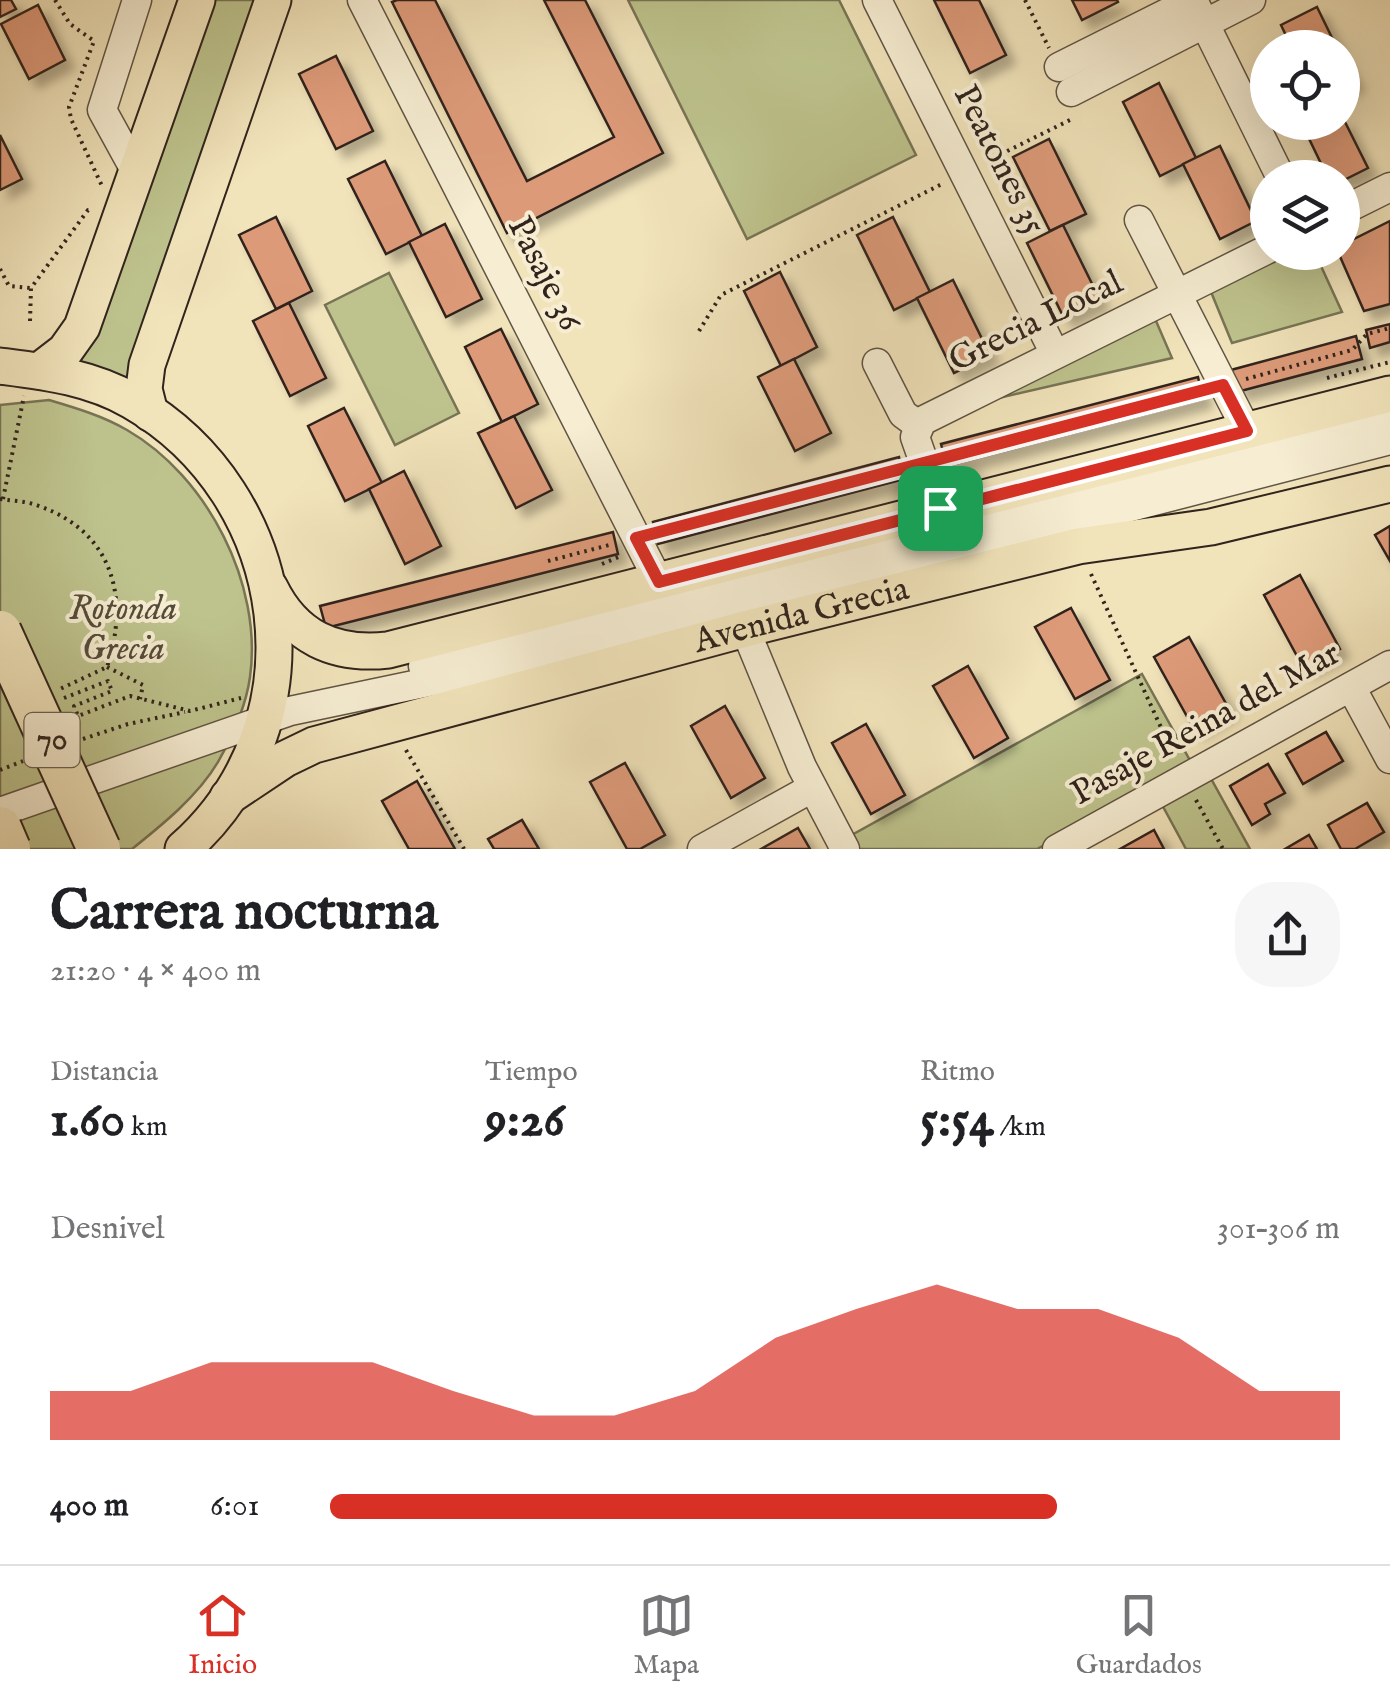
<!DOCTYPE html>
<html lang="es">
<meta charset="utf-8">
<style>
body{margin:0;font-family:"IM FELL English",serif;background:#f6f6f6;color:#202124;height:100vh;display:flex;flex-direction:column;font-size:38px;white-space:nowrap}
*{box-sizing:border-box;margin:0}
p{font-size:32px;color:#757577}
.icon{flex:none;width:55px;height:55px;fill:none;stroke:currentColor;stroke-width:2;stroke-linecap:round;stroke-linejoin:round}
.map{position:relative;height:849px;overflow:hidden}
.panel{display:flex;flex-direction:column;background:#fff;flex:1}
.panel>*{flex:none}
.controls{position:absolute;left:1250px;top:30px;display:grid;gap:20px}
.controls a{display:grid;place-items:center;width:110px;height:110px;border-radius:50%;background:#fff;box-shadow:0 10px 40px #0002;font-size:50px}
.pin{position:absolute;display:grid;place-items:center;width:85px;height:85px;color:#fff;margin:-42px;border-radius:20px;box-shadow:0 5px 15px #0006}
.round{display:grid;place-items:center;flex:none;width:105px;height:105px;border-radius:40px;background:#f6f6f6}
.head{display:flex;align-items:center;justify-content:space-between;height:170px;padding:0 50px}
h1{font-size:55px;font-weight:700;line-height:75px}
.stats{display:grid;grid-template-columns:repeat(3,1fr);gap:15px;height:170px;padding:10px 50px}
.stats div{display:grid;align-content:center}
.stats b{font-size:50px;font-weight:700}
.stats small{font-size:28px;font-weight:400}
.stats p{font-size:28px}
.chart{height:280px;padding:20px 50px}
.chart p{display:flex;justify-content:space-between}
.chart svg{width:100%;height:180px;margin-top:10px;fill:#d93025;opacity:.7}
ul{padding:0 50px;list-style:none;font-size:32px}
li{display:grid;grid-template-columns:160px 120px 1fr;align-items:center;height:75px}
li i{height:25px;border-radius:12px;background:#d93025}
.tabs{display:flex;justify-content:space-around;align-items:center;height:140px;border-top:2px solid #e0e0e0;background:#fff;font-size:28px;color:#757577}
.tabs a{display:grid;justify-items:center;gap:5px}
.tabs .active{color:#d93025}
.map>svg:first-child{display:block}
.green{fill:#bec38d;stroke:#777455;stroke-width:2.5}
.building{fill:#dd9a79;stroke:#30241d;stroke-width:2.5;filter:url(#shadow)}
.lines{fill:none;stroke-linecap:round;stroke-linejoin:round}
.minor-casing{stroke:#605444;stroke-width:31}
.major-casing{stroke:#30241d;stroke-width:39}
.path{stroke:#30241d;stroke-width:4;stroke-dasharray:2.5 5;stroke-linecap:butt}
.minor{stroke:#f6edd2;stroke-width:28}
.major{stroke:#f1e3ba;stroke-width:35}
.highway-bridge-casing{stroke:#30241d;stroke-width:46;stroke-linecap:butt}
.highway-bridge{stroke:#f1e3ba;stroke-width:42}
.route-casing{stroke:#fff;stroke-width:20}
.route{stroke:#d93025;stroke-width:12}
.labels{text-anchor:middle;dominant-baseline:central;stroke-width:8;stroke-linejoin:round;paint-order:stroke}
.shield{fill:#f6edd2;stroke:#6b6053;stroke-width:2.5}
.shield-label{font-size:32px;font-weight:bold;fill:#30241d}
.street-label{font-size:35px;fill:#30241d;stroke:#f6edd2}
.park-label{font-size:35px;font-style:italic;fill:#544c39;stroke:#f6edd2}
</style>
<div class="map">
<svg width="1390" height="849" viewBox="0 0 1390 849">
<defs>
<filter id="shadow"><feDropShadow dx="9" dy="9" stdDeviation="5" flood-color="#0004"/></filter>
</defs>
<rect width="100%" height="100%" fill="#f1e3ba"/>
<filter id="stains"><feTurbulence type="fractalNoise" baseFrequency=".002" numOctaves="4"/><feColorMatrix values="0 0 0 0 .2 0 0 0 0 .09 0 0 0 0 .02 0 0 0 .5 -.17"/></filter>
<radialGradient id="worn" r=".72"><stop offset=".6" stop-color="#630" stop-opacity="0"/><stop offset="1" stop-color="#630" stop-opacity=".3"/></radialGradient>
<g class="green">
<polygon points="207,0 264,0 142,391 60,359"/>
<polygon points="628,0 839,0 916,155 747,239"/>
<polygon points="1281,253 1315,253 1342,312 1232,343 1209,287"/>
<polygon points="389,273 459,413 395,445 325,305"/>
<polygon points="1153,314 1172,358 990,400"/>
<path d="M49,400c27,8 54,16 78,30 80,46 136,154 123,247 -4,29 -18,60 -32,85 -20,34 -56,63 -86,87h-132v-444z"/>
<polygon points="1142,674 1192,764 1037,849 857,849 850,836"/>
<polygon points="1209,775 1250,849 1186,849 1160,801"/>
</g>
<g class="building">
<polygon points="0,0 11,0 16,9 0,17"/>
<polygon points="397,0 435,0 527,181 614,137 544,0 585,0 663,153 507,233 392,2"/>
<polygon points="934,0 979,0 1006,55 970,73"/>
<polygon points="1072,0 1117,0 1118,2 1082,20"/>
<polygon points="38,5 65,60 29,79 1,24"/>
<polygon points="1317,7 1337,48 1292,48 1281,25"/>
<polygon points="336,56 373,131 336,149 299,74"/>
<polygon points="1342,58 1355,82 1342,88"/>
<polygon points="1159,83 1196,158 1160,176 1123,102"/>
<polygon points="1342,116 1368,168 1342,181 1342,178 1328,178 1301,122 1342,122"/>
<polygon points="0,135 22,179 0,190"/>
<polygon points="1049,139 1086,214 1050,231 1013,157"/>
<polygon points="1220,146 1256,221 1220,239 1183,164"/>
<polygon points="385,161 422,236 386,254 348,179"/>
<polygon points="276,217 312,291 276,309 239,235"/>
<polygon points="893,217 930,292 894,310 857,235"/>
<polygon points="1390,221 1390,304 1364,311 1338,252 1342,252 1342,245"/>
<polygon points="445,224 482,299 446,317 409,242"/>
<polygon points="1063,225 1100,300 1064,318 1027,243"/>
<polygon points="780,272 817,347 781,366 744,291"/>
<polygon points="953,280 990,355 954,373 917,298"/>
<polygon points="289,303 326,378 290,396 253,321"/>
<polygon points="1390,324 1390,342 1370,348 1366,330"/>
<polygon points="501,329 538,404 502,422 465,347"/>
<polygon points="1356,336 1362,359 1237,392 1231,370"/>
<polygon points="794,359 831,433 795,451 758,377"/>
<polygon points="1198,377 1203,399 947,466 941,444"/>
<polygon points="344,408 382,483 345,501 308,426"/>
<polygon points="514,416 552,490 516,508 478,433"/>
<polygon points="899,457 904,479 658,544 653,522"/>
<polygon points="404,471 441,546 405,564 369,489"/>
<polygon points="1390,526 1390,561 1375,535"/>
<polygon points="613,532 618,554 326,628 320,606"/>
<polygon points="1300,575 1340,649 1304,669 1264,595"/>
<polygon points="1071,608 1110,680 1075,699 1035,627"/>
<polygon points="1189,637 1229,709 1194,729 1154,657"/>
<polygon points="968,666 1008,738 974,758 933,686"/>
<polygon points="725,706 765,778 731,798 691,726"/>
<polygon points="866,724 905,795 871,814 832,743"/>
<polygon points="1326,732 1343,761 1303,784 1286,754"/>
<polygon points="625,763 665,835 640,849 627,849 590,782"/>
<polygon points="1268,764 1285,793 1265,804 1270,814 1252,825 1230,786"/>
<polygon points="417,781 455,849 409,849 382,801"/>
<polygon points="1367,803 1384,832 1355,849 1341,849 1328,825"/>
<polygon points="522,820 539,849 494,849 488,839"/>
<polygon points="798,828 810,849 761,849"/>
<polygon points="1154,830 1164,849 1120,849"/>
<polygon points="1309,835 1317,849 1285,849"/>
</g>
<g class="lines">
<g class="minor-casing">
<g id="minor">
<polyline points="362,0 659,582"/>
<polyline points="877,0 1055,354"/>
<polyline points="1193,0 1281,178"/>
<polyline points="1059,67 1193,0"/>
<polyline points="1071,92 1251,0"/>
<polyline points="136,172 102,110 137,0"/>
<polyline points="1342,211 1390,187"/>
<polyline points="1139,220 1247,431"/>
<polyline points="877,363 903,414 918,425"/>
<polyline points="940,508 915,437 922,421 1268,249"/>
<polyline points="745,629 802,767 845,849"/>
<polyline points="423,666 1390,418"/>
<polyline points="1351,687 1390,759"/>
<polyline points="0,812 290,711 562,654 1390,440"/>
<polyline points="702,849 812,788"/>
<polyline points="1057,849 1390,665"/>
</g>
</g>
<g class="major-casing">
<g id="major">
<path d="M0,366c46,6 90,11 132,35 162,93 194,322 51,448"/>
<polyline points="39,371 65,351 82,327 197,0"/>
<polyline points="150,413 144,389 147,365 273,0"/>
<path d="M270,588c24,49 64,68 118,62l1002,-256"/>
<path id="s1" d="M228,797l57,-38 29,-14 431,-116 333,-83 133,-19 179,-43"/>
</g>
</g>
<g class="path">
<polyline points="55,0 70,24 94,41 69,107 71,119 102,186"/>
<polyline points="1025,0 1049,48"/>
<polyline points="987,161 1072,119"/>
<polyline points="0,269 9,286 31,288"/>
<polyline points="30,321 31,288 88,210 92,210"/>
<polyline points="699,331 721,295 942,184"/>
<polyline points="1327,378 1390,362"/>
<polyline points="1246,379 1352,350 1367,334 1390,328"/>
<polyline points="946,457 1198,392"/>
<path d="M0,499c13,2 27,2 39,7 74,26 91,92 68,161l-47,22"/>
<polyline points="3,499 24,396"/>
<polyline points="661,532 898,470"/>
<polyline points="548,561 613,544"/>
<polyline points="602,564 621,556"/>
<polyline points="1091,574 1174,756"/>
<polyline points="107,667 143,685 140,699"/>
<polyline points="64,698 108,681 112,691 74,706 78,716 130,696 190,711 241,698"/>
<polyline points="83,739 128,724 185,712"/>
<polyline points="406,750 464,849"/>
<polyline points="0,770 23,761"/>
<polyline points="1196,800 1223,849"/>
</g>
<use href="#minor" class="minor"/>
<use href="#major" class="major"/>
<g class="highway-bridge-casing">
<g id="highway-bridge">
<polyline points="0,632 99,849"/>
<polyline points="0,828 9,849"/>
</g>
</g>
<use href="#highway-bridge" class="highway-bridge"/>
</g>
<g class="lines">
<g class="route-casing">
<polygon id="route" points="1223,385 1247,431 659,582 636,538"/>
</g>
<use href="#route" class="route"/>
</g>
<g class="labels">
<rect class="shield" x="24.5" y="713" width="55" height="54" rx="8"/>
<g class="shield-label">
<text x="52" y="740">70</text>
</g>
<g class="street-label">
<text transform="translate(999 160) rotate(63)">Peatones 35</text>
<text transform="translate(544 274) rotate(63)">Pasaje 36</text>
<text transform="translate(1036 322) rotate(-26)">Grecia Local</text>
<text stroke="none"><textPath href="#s1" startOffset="605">Avenida Grecia</textPath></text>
<text transform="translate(1206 724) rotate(-29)">Pasaje Reina del Mar</text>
</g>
<g class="park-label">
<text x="123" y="609">Rotonda<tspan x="123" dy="40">Grecia</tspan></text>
</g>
</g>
<rect width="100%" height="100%" filter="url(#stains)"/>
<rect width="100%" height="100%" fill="url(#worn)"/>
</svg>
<div class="controls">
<a><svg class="icon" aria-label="locate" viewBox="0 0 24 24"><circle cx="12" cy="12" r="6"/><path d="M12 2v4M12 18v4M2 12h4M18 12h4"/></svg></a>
<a><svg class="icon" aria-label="layers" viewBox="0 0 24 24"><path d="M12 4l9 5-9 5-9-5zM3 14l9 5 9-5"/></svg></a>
</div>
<div class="pin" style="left:940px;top:508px;background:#1e9e55"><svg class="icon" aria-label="arrive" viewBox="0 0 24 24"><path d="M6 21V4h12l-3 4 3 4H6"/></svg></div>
</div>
<section class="panel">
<div class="head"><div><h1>Carrera nocturna</h1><p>21:20 · 4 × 400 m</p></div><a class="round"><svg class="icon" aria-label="share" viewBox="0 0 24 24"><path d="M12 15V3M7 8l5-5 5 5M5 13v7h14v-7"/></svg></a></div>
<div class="stats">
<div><p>Distancia</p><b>1.60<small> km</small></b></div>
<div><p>Tiempo</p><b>9:26</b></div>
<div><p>Ritmo</p><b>5:54<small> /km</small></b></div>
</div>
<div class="chart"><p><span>Desnivel</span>301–306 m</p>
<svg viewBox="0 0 160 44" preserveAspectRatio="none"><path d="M0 44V32L10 32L20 25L30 25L40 25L50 32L60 38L70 38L80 32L90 19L100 12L110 6L120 12L130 12L140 19L150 32L160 32V44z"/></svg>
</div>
<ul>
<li><b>400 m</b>6:01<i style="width:72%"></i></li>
</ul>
</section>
<nav class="tabs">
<a class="active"><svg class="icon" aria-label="home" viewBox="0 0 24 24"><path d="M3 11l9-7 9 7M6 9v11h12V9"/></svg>Inicio</a>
<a><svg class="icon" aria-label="map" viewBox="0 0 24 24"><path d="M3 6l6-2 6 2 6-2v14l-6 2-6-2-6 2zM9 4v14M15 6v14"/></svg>Mapa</a>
<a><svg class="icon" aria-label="saved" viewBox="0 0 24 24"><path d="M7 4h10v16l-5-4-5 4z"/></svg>Guardados</a>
</nav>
